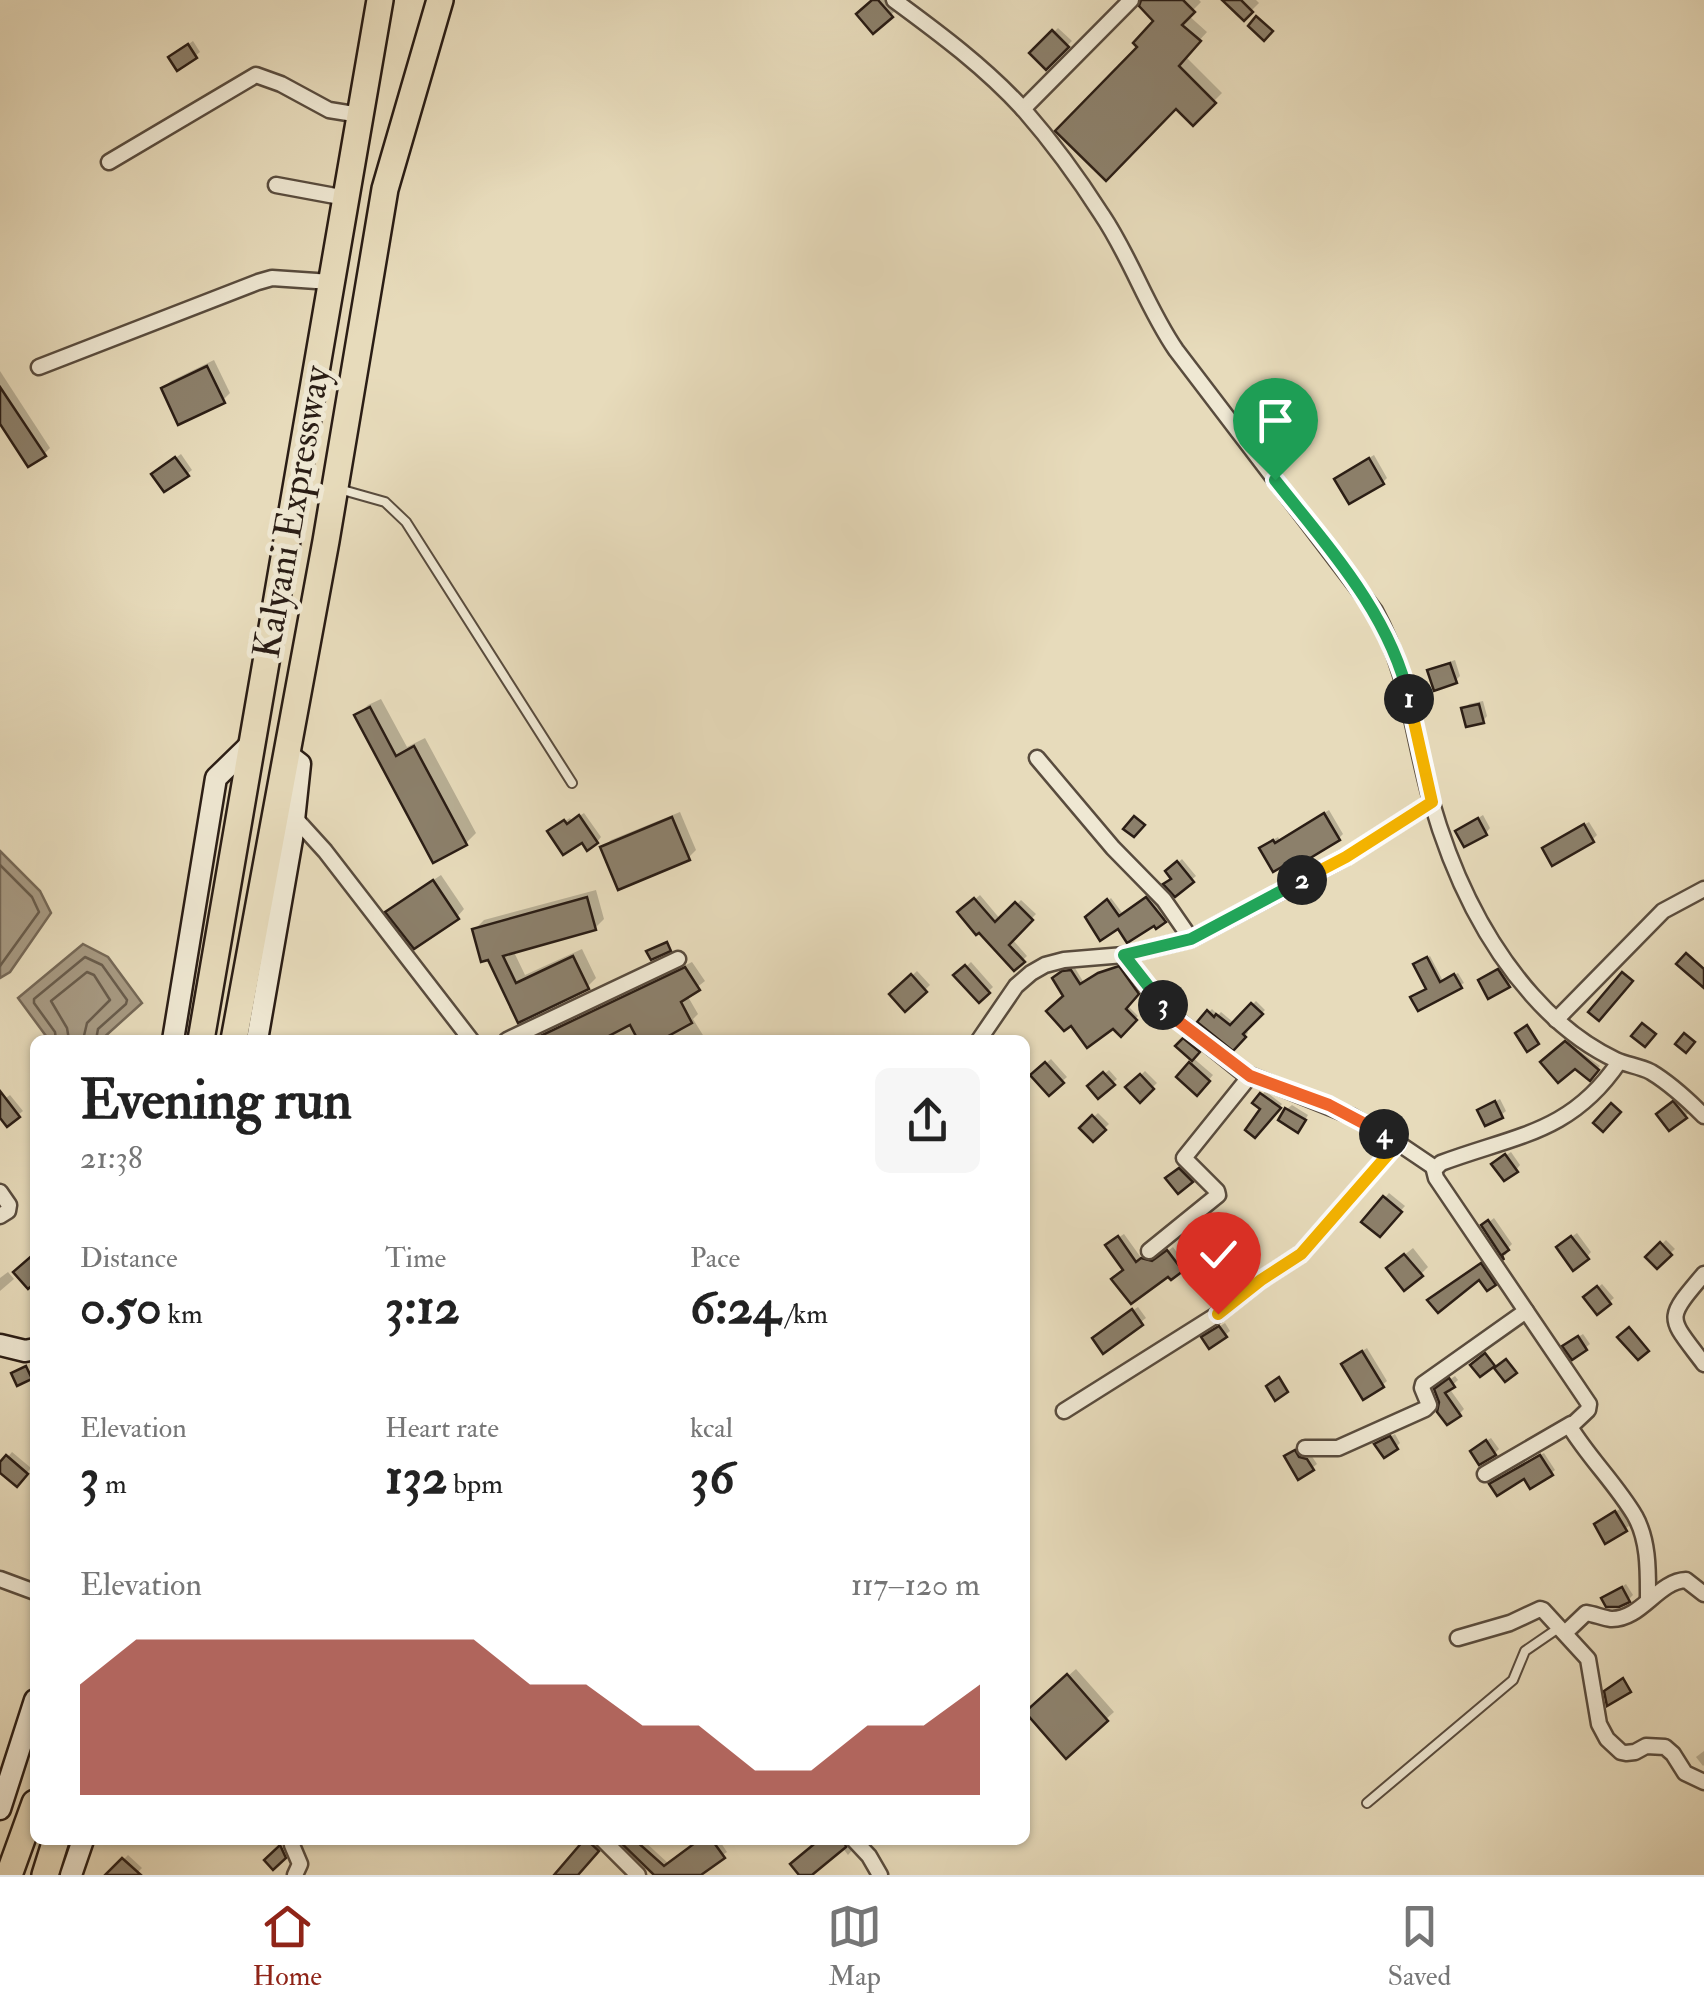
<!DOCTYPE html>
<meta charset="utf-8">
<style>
body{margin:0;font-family:"IM FELL Double Pica",serif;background:#f6f6f6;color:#222;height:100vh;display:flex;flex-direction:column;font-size:38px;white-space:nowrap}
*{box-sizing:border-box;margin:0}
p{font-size:32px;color:#767676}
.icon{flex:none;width:55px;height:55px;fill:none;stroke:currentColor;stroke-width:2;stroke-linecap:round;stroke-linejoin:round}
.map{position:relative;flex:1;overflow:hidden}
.details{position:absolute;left:30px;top:1035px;width:1000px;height:810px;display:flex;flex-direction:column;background:#fff;border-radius:15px;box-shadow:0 2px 8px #0004}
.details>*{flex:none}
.pin{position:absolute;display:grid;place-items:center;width:85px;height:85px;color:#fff;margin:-102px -42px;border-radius:50% 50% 50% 0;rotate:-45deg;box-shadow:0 0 10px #0007}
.pin .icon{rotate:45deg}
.km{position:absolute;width:50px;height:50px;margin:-25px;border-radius:50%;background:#222;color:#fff;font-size:28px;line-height:50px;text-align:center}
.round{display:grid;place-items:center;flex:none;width:105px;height:105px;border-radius:15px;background:#f6f6f6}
.summary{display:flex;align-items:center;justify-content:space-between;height:170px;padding:0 50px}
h1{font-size:55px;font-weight:800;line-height:75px}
.figures{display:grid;grid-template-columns:repeat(3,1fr);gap:15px;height:170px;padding:10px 50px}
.figures div{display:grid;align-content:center}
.figures b{font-size:50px;font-weight:800}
.figures small{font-size:28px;font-weight:400}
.figures p{font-size:28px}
.chart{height:280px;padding:20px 50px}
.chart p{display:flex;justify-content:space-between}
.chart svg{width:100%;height:180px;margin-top:10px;fill:#8f2418;opacity:.7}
.menu{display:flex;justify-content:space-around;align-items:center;height:140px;border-top:2px solid #e0e0e0;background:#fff;font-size:28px;color:#767676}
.menu a{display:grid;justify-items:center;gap:5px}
.menu .selected{color:#8f2418}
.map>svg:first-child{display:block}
.water{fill:#a79a83;stroke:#756857;stroke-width:2.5}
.shadow{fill:#0003}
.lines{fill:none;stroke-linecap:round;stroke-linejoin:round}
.shore{stroke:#685c4c;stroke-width:2.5}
.building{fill:#8c806b;stroke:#2a1d15;stroke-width:2.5}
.lane-casing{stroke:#594c3e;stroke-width:12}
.street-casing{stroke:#594c3e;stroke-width:19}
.secondary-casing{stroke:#2a1d15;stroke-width:25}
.highway-casing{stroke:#2a1d15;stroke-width:30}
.lane{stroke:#efe8d3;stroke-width:8}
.street{stroke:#efe8d3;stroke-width:14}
.secondary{stroke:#efe8d3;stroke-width:20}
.highway{stroke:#e7dbbb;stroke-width:25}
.split-1-casing{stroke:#fff;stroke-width:20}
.split-2-casing{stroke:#fff;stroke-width:20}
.split-3-casing{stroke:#fff;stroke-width:20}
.split-4-casing{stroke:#fff;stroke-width:20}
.split-5-casing{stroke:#fff;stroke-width:20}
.split-1{stroke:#22a559;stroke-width:12}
.split-2{stroke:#f5b400;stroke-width:12}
.split-3{stroke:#22a559;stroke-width:12}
.split-4{stroke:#f0652b;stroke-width:12}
.split-5{stroke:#f5b400;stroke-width:12}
.labels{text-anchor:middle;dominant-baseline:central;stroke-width:10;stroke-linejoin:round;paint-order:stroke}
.street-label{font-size:38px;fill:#2a1d15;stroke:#efe8d3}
</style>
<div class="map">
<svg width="1704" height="1875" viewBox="0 0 1704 1875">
<rect width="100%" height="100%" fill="#e7dbbb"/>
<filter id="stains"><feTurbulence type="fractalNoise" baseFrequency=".002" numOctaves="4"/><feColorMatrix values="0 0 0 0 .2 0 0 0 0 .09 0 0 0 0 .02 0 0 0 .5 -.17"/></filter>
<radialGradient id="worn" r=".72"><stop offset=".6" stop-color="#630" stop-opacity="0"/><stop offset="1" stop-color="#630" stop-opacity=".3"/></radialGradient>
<g class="water">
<polygon points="0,851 40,891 51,913 10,972 0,978"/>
<polygon points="83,944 108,957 142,1003 101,1040 49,1040 18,998"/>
</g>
<g class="shadow">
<polygon points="875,0 886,0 895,11 873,31"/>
<polygon points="1148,0 1199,0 1201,2 1188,15 1207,32 1185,56 1222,93 1193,122 1141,47 1156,21"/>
<polygon points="1226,0 1256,0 1259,3 1244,18"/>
<polygon points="1058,28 1072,41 1046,66 1033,53"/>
<polygon points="193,41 200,52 195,56 176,53"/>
<polygon points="214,360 230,393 223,400 164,388 171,381"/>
<polygon points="0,371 50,448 44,454 0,420"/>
<polygon points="181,454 192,470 187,474 159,470"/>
<polygon points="1374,455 1387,478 1383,482 1341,475"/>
<polygon points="1455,660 1460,676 1456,680 1430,671 1435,667"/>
<polygon points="381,699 407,747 425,738 476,833 466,843 357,716 368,705"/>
<polygon points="1483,701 1487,716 1483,721 1464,709 1469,704"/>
<polygon points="1329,810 1343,834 1339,838 1299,853 1266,844 1278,837 1280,841"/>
<polygon points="680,812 696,850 689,857 603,848 611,840"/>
<polygon points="584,813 601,837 597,842 583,840 555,827 570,818 572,821"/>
<polygon points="1483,815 1490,828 1486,833 1458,831"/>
<polygon points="1589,822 1597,835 1592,840 1549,844"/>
<polygon points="1182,859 1196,876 1175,894 1174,878 1168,872"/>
<polygon points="441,875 464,909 457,917 396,905"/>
<polygon points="596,890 604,919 595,928 513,950 525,975 582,949 596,978 587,987 519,1020 475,929 484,920"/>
<polygon points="980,895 1001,920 1021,900 1036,914 1012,939 1027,956 1014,968 960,912"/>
<polygon points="1150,895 1167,917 1157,925 1119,926 1089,918 1111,898 1123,914"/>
<polygon points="1430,956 1443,981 1458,973 1464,983 1419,1008 1428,988 1419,962"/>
<polygon points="692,962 705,981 687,995 698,1014 693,1019 706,1040 532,1040"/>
<polygon points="971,962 993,987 979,1000 957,975"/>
<polygon points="1123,964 1141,989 1127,1005 1138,1016 1121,1033 1066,996 1058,976 1068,969 1075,968 1084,983 1103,971"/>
<polygon points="1503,966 1513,981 1508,985 1481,980"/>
<polygon points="917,971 930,985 906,1008 893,994"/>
<polygon points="1256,1001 1265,1010 1246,1029 1248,1033 1233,1048 1200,1021 1212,1009 1218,1015 1221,1012 1234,1023"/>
<polygon points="1189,1035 1202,1046 1192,1057 1213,1075 1197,1093 1179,1077 1194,1060 1178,1046"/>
<polygon points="1570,1039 1579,1047 1577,1049 1600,1066 1590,1077 1575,1066 1544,1062"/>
<polygon points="1051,1059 1067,1077 1049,1093 1033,1075"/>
<polygon points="1109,1070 1117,1079 1098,1096 1090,1086"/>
<polygon points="1145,1071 1157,1083 1140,1099 1129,1087"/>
<polygon points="1265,1091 1282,1104 1255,1135 1264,1109 1256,1103"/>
<polygon points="10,1095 23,1111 18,1115 0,1114 0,1102"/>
<polygon points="1500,1099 1506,1111 1501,1115 1480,1110"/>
<polygon points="1678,1099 1690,1112 1670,1128 1663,1110"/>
<polygon points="1292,1105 1308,1115 1302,1125 1287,1109"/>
<polygon points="1098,1113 1109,1124 1093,1139 1082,1128"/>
<polygon points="1511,1152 1520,1165 1516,1170 1499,1160"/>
<polygon points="1184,1165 1196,1176 1179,1191 1169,1179"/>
<polygon points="1389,1193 1405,1206 1380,1234 1365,1221"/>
<polygon points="1494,1218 1512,1244 1506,1250 1507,1253 1505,1256 1484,1226"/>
<polygon points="1577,1233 1591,1252 1587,1257 1563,1243"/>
<polygon points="1124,1234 1142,1259 1148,1255 1158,1258 1173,1247 1186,1265 1171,1277 1126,1269 1113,1241"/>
<polygon points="1666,1240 1675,1249 1657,1265 1649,1257"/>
<polygon points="1413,1248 1428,1267 1421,1274 1397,1261"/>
<polygon points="1486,1260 1499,1279 1494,1283 1480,1276 1434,1296"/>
<polygon points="8,1272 14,1279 0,1291 0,1278"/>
<polygon points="1602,1284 1614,1298 1598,1311 1586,1298"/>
<polygon points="1138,1307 1146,1318 1103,1350 1099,1334"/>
<polygon points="1225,1323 1230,1331 1225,1335 1209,1333"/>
<polygon points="1583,1334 1590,1344 1585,1348 1570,1342"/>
<polygon points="1367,1348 1387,1381 1382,1385 1348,1360"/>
<polygon points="1455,1376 1458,1380 1449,1388 1464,1409 1459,1414 1442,1402 1442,1385"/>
<polygon points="1395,1434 1400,1443 1396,1447 1377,1444"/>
<polygon points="1491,1438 1499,1449 1495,1453 1477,1447"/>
<polygon points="1300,1447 1311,1455 1317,1464 1312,1468 1287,1456"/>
<polygon points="12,1452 31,1468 17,1484 0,1470 0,1466"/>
<polygon points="1544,1453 1555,1470 1551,1473 1496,1480"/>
<polygon points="1620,1509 1630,1525 1625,1529 1601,1520"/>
<polygon points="1626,1584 1633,1595 1628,1600 1604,1599"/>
<polygon points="1076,1669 1114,1712 1066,1755 1035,1705"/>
<polygon points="1704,1751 1704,1765 1703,1766 1696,1757"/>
<polygon points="588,1840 596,1840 601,1845 576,1875 563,1875 561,1871"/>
<polygon points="626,1840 643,1840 669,1864 702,1840 719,1840 727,1852 693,1875 654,1875"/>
<polygon points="827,1840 848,1840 854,1848 848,1855 842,1847 809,1875 802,1875"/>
<polygon points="128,1855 142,1868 135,1875 109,1875"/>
</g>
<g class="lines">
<g class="shore">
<polyline points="0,865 32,897 39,912 0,966"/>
<polyline points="56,1040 55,1032 34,1003 34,999 85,957 102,965 127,1000 126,1004 98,1029 96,1040"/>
<polyline points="69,1040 67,1028 51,1001 87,972 94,975 110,1000 87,1023 83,1040"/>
</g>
</g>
<g class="building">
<polygon points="872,0 878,0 893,17 873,34 856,14"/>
<polygon points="1141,0 1183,0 1195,12 1182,25 1201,41 1179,66 1216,103 1193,126 1176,109 1106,181 1055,131 1137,47 1133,43 1153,21 1139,6"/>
<polygon points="1222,0 1241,0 1253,12 1244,21"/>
<polygon points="1256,16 1273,31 1264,41 1248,26"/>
<polygon points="1052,30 1069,47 1046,70 1029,53"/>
<polygon points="188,44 197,58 177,71 168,57"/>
<polygon points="207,366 225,403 178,425 161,388"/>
<polygon points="0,387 46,456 28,467 0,424"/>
<polygon points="175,457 189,476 164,492 151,474"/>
<polygon points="1369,458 1384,484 1349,504 1334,479"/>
<polygon points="1450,663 1457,683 1434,691 1427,670"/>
<polygon points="1479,704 1484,723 1466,727 1461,708"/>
<polygon points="370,707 396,756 414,746 467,845 433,863 354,715"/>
<polygon points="1324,813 1340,840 1302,863 1299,857 1273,872 1259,848 1273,840 1275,843"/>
<polygon points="579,815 598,843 587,851 582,843 563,855 547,831 564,820 567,824"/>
<polygon points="1134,816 1145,825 1134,837 1123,829"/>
<polygon points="672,817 690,860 618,890 600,847"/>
<polygon points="1478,818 1487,835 1464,847 1455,831"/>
<polygon points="1584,824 1594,842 1552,866 1542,848"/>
<polygon points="1177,861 1194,882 1175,897 1163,884 1171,879 1165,871"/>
<polygon points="433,880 459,919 414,949 385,912"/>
<polygon points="587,897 596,930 503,956 516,983 573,956 589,989 518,1023 488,960 481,962 472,929"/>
<polygon points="1146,897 1166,922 1156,929 1154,926 1127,943 1118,929 1100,941 1085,917 1107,899 1119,916"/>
<polygon points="974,898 995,922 1015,902 1033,920 1009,945 1025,962 1014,971 979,933 976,935 957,912"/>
<polygon points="667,942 671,951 651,960 646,951"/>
<polygon points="1686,953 1704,969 1704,988 1676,964"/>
<polygon points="1427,957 1440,982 1454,974 1462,988 1418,1011 1410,997 1426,989 1413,964"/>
<polygon points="965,965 990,993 979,1003 953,975"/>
<polygon points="1119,966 1139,994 1126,1009 1137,1020 1121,1037 1113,1029 1087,1048 1071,1026 1064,1031 1046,1011 1063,996 1052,978 1062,971 1071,970 1080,984 1098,973"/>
<polygon points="685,967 700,990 681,1002 692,1023 661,1040 638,1040 630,1025 601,1040 532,1040"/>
<polygon points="1498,969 1510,987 1488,999 1478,980"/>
<polygon points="1622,972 1633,981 1599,1021 1588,1012"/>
<polygon points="911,974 927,992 905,1012 889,994"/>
<polygon points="1251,1003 1263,1014 1243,1034 1246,1037 1233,1051 1197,1022 1207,1010 1214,1017 1216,1014 1230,1025"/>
<polygon points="1642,1023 1656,1034 1645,1047 1631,1036"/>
<polygon points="1527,1025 1539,1044 1527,1052 1515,1033"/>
<polygon points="1684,1033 1695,1042 1686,1053 1675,1044"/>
<polygon points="1183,1038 1200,1052 1192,1061 1175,1046"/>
<polygon points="1565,1041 1599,1070 1590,1081 1575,1069 1558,1083 1540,1062"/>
<polygon points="1045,1062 1064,1083 1049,1096 1030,1075"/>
<polygon points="1189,1062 1210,1081 1197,1096 1176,1077"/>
<polygon points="1103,1072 1115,1085 1098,1099 1087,1086"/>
<polygon points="1140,1074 1154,1089 1140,1103 1125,1087"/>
<polygon points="0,1091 20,1117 7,1127 0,1118"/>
<polygon points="1260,1093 1281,1108 1255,1138 1245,1130 1260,1109 1252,1103"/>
<polygon points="1495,1101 1503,1118 1485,1126 1477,1110"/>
<polygon points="1673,1101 1687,1118 1669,1131 1656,1114"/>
<polygon points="1611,1103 1621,1112 1603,1132 1593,1123"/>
<polygon points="1285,1108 1306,1120 1298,1133 1278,1120"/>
<polygon points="1092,1115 1106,1130 1093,1142 1079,1128"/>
<polygon points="1505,1154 1518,1172 1504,1181 1491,1164"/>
<polygon points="1179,1168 1193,1182 1178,1194 1165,1178"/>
<polygon points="1383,1196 1402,1212 1380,1237 1361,1222"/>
<polygon points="1488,1220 1509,1250 1502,1255 1504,1260 1481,1225"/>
<polygon points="1118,1236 1136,1262 1141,1258 1152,1261 1167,1250 1183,1271 1171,1280 1168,1277 1131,1304 1111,1279 1123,1270 1105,1245"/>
<polygon points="1571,1236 1589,1259 1573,1271 1556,1247"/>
<polygon points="1660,1242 1672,1255 1657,1269 1645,1257"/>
<polygon points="35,1253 35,1283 28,1289 13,1272"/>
<polygon points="1404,1254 1423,1276 1404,1291 1386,1268"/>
<polygon points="1481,1263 1496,1285 1487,1291 1479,1280 1438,1313 1427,1300"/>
<polygon points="1597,1286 1611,1304 1597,1315 1583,1297"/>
<polygon points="1132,1309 1143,1325 1103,1354 1092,1338"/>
<polygon points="1219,1326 1227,1337 1209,1349 1201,1337"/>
<polygon points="1629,1327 1649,1351 1638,1360 1617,1337"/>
<polygon points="1578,1336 1587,1350 1572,1360 1562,1346"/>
<polygon points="1362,1351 1384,1387 1363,1400 1341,1364"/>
<polygon points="1485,1353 1495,1366 1480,1377 1470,1365"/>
<polygon points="1506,1359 1517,1373 1505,1382 1494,1368"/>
<polygon points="26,1366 32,1379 17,1386 11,1373"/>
<polygon points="1279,1377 1288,1392 1275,1401 1266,1386"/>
<polygon points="1449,1378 1455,1387 1445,1393 1461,1416 1447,1425 1437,1412 1439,1402 1434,1389"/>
<polygon points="1390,1436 1398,1449 1384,1458 1374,1444"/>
<polygon points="1486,1440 1496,1455 1479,1465 1470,1451"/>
<polygon points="1295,1450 1299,1457 1307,1459 1314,1470 1298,1480 1284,1456"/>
<polygon points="6,1455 28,1474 17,1487 0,1473 0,1462"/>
<polygon points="1540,1455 1553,1475 1530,1489 1524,1479 1497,1496 1489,1484"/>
<polygon points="1615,1511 1627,1531 1605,1544 1594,1524"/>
<polygon points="1622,1587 1630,1602 1619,1607 1606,1607 1601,1598"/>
<polygon points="1067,1674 1108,1721 1066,1759 1025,1712"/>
<polygon points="1623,1678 1631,1692 1607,1706 1604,1691"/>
<polygon points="584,1840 587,1840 599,1851 578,1875 554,1875"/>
<polygon points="618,1840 635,1840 664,1866 699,1840 712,1840 725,1858 701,1875 654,1875"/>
<polygon points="819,1840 844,1840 846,1847 812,1875 799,1875 790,1864"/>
<polygon points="280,1845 286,1858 273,1870 264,1860"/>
<polygon points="122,1858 141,1875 105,1875"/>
</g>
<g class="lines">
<g class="lane-casing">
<g id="lane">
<polyline points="339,489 385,502 406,522 572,783"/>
<polyline points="1367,1803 1513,1680 1525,1651 1560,1627"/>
</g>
</g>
<g class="street-casing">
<g id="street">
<path d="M894,0c45,33 92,68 130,110 28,32 55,69 78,105 29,43 45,93 74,135l199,261c33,60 38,125 56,189 20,70 52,140 101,195 23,26 52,50 84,65 11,5 24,6 35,12 20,12 37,28 53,44"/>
<polyline points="1023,109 1131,0"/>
<polyline points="109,162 256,75 281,84 329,110 360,115"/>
<polyline points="276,185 346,198"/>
<polyline points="39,367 258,282 272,278 331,282"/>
<polyline points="1037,758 1113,848 1164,900 1191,939"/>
<polyline points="295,818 325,851 471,1040"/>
<polyline points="1124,955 1149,989 1179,1021 1242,1072 1351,1116 1398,1143 1435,1168"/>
<polyline points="1556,1020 1663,911 1704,889"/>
<polyline points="507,1040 678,959"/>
<polyline points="979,1040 1016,986 1031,973 1045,965 1064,960 1124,955 1191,939 1346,857 1432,802"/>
<path d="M1619,1062c-48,71 -103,73 -178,101l-7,7 2,8 153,226 -1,6 -18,17c19,31 46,57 65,89 14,25 13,56 13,84"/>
<polyline points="0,1192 9,1205 8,1211 0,1216"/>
<polyline points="1149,1251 1218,1195 1217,1191 1184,1158 1250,1076"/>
<path d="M1704,1274c-40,47 -36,42 0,90"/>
<polyline points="1064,1411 1218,1314 1261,1280 1301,1254 1398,1143"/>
<polyline points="1305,1448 1338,1448 1425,1409 1429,1405 1422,1388 1423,1384 1526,1311"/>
<polyline points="1485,1474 1571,1424"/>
<polyline points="0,1579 35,1592"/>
<path d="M1565,1633l21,-20c8,1 17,5 25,6 30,1 47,-38 75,-39l18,14"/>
<polyline points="1458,1638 1510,1623 1540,1609 1543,1610 1588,1659 1599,1724 1607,1739 1621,1752 1626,1753 1635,1752 1646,1746 1665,1747 1673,1754 1685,1773 1704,1782"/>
<polyline points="293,1840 292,1845 300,1864 295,1875"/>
<polyline points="603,1840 638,1875"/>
<polyline points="854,1840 869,1856 880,1875"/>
</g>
</g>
<g class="secondary-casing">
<g id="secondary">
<polyline points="173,1040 216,778 252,743"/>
<polyline points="257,1040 292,839 300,764 287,754"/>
<polyline points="0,1345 25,1351 35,1349"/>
<polyline points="0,1809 35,1700"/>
<polyline points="71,1875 83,1840"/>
</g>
</g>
<g class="highway-casing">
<g id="highway">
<polyline points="201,1040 380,0"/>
<polyline points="234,1040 326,541 385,189 440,0"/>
<polyline points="9,1875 35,1803"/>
<polyline points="45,1875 56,1840"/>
</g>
</g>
<use href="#lane" class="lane"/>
<use href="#street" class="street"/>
<use href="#secondary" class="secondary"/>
<use href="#highway" class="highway"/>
</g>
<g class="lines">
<g class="split-1-casing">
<path id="split-1" d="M1275,480c53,67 115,134 134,219"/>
</g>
<g class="split-2-casing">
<polyline id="split-2" points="1302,880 1346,857 1432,802 1409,699"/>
</g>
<g class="split-3-casing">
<polyline id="split-3" points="1163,1005 1124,955 1191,939 1302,880"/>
</g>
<g class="split-4-casing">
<polyline id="split-4" points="1163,1005 1178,1021 1250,1076 1329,1105 1384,1134"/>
</g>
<g class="split-5-casing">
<polyline id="split-5" points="1218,1314 1261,1280 1301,1254 1398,1143 1384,1134"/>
</g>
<use href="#split-1" class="split-1"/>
<use href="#split-2" class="split-2"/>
<use href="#split-3" class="split-3"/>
<use href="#split-4" class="split-4"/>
<use href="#split-5" class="split-5"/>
</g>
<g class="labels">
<g class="street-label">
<text transform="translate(292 512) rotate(-80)">Kalyani Expressway</text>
</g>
</g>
<rect width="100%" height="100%" filter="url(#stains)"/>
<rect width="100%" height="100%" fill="url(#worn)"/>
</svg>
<div class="pin" style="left:1275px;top:480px;background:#1e9e55"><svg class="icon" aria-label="arrive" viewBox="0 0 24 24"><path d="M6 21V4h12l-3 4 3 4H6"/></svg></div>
<div class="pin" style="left:1218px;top:1314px;background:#d93025"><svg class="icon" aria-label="check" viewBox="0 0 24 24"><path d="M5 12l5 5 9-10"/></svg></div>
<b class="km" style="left:1409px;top:699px">1</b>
<b class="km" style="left:1302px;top:880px">2</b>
<b class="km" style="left:1163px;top:1005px">3</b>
<b class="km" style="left:1384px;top:1134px">4</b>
<section class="details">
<div class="summary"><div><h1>Evening run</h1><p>21:38</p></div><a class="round"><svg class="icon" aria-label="share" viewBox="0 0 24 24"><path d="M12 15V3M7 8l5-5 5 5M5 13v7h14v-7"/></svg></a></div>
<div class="figures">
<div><p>Distance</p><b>0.50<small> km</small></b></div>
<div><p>Time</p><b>3:12</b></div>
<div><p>Pace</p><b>6:24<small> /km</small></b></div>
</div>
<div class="figures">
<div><p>Elevation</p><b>3<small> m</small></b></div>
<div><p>Heart rate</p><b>132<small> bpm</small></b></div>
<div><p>kcal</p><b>36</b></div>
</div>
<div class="chart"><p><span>Elevation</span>117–120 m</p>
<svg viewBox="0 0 160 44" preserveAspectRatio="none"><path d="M0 44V17L10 6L20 6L30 6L40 6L50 6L60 6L70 6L80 17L90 17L100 27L110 27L120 38L130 38L140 27L150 27L160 17V44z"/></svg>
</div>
</section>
</div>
<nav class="menu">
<a class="selected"><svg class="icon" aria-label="home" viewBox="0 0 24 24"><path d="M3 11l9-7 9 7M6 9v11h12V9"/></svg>Home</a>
<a><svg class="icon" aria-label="map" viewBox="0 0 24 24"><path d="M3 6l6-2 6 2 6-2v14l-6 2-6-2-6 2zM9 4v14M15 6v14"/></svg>Map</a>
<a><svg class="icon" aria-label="saved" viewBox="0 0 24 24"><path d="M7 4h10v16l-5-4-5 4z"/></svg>Saved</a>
</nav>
